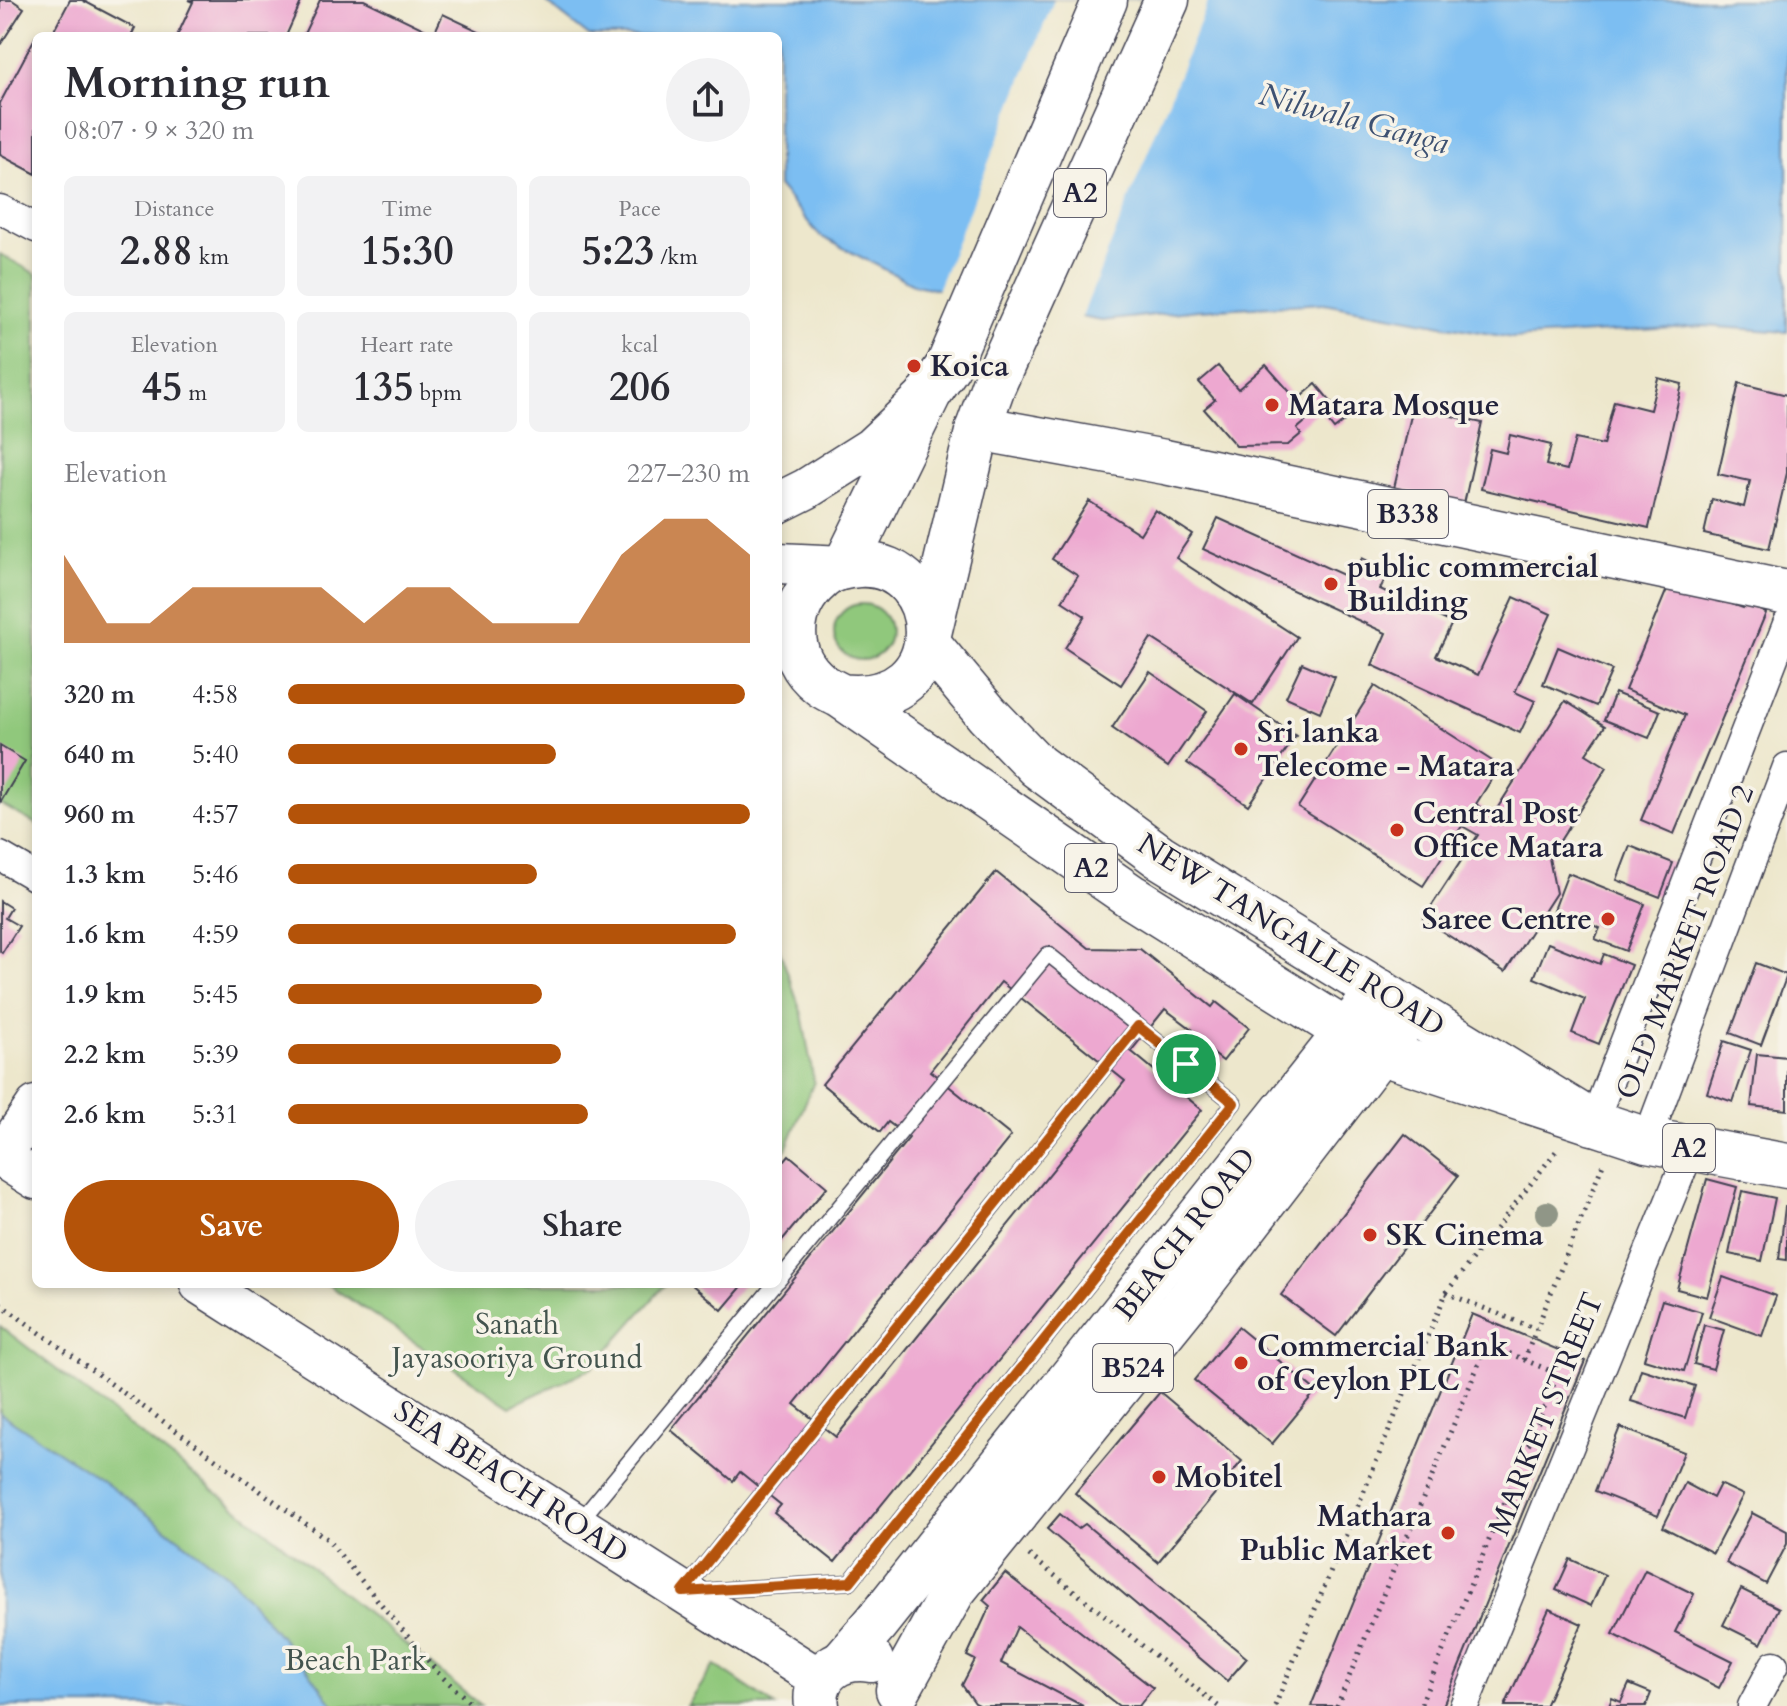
<!DOCTYPE html>
<meta charset="utf-8">
<style>
body{margin:0;font-family:Cardo,serif;background:#f2f2f3;color:#2b2b33;height:100vh;display:flex;flex-direction:column;font-size:30px;white-space:nowrap}
*{box-sizing:border-box;margin:0}
p{font-size:26px;color:#7c7c81}
.icon{flex:none;width:44px;height:44px;fill:none;stroke:currentColor;stroke-width:2;stroke-linecap:round;stroke-linejoin:round}
.map{position:relative;flex:1;overflow:hidden}
.panel{position:absolute;left:32px;top:32px;width:750px;height:1256px;display:flex;flex-direction:column;background:#fff;border-radius:12px;box-shadow:0 4px 12px #0003}
.panel>*{flex:none}
.pin{position:absolute;display:grid;place-items:center;width:68px;height:68px;color:#fff;margin:-34px;border:4px solid #fff;border-radius:50%;box-shadow:0 2px 8px #0007}
.round{display:grid;place-items:center;flex:none;width:84px;height:84px;border-radius:42px;background:#f2f2f3}
.head{display:flex;align-items:center;justify-content:space-between;height:136px;padding:0 32px}
h1{font-size:44px;font-weight:800;line-height:60px}
.metrics{display:grid;grid-template-columns:repeat(3,1fr);gap:12px;height:136px;padding:8px 32px}
.metrics div{display:grid;align-content:center;border-radius:12px;background:#f2f2f3;text-align:center}
.metrics b{font-size:40px;font-weight:800}
.metrics small{font-size:22px;font-weight:400}
.metrics p{font-size:22px}
.chart{height:224px;padding:16px 32px}
.chart p{display:flex;justify-content:space-between}
.chart svg{width:100%;height:144px;margin-top:8px;fill:#b45309;opacity:.7}
.action{display:flex;gap:16px;margin-top:auto;padding:16px 32px}
.action a{flex:1;height:92px;border-radius:48px;background:#b45309;color:#fff;font-size:32px;font-weight:800;line-height:92px;text-align:center}
.action a+a{background:#f2f2f3;color:#2b2b33}
ul{padding:0 32px;list-style:none;font-size:26px}
li{display:grid;grid-template-columns:128px 96px 1fr;align-items:center;height:60px}
li i{height:20px;border-radius:10px;background:#b45309}
.map>svg:first-child{display:block}
.green{fill:#90c87c;stroke:#59755c;stroke-width:2}
.water{fill:#7cbef2;stroke:#4f7096;stroke-width:2}
.pier{fill:#ede7cc}
.building{fill:#eda8d0;fill-rule:evenodd}
.lines{fill:none;stroke-linecap:round;stroke-linejoin:round}
.lane-casing{stroke:#404051;stroke-width:17}
.street-casing{stroke:#404051;stroke-width:31}
.secondary-casing{stroke:#404051;stroke-width:43}
.primary-casing{stroke:#404051;stroke-width:47}
.highway-casing{stroke:#404051;stroke-width:47}
.path{stroke:#404051;stroke-width:5;stroke-dasharray:2 6;stroke-linecap:butt}
.lane{stroke:#fff;stroke-width:14}
.street{stroke:#fff;stroke-width:28}
.secondary{stroke:#fff;stroke-width:40}
.primary{stroke:#fff;stroke-width:44}
.highway{stroke:#fff;stroke-width:44}
.tree{fill:#909687}
.route-casing{stroke:#fff;stroke-width:16}
.route{stroke:#b45309;stroke-width:10}
.poi-dot{fill:#c8321e;stroke:#f7f3e8;stroke-width:3}
.labels{text-anchor:middle;dominant-baseline:central;stroke-width:7;stroke-linejoin:round;paint-order:stroke}
.shield{fill:#f7f3e8;stroke:#62616f;stroke-width:2}
.shield-label{font-size:28px;font-weight:bold;fill:#22223b}
.poi-label{font-size:30px;font-weight:bold;fill:#22223b;stroke:#f7f3e8;text-anchor:start}
.street-label{font-size:30px;fill:#22223b;stroke:#f7f3e8}
.park-label{font-size:30px;fill:#43544e;stroke:#f7f3e8}
.water-label{font-size:32px;font-style:italic;fill:#3d5172;stroke:#f7f3e8}
</style>
<div class="map">
<svg width="1787" height="1706" viewBox="0 0 1787 1706">
<rect width="100%" height="100%" fill="#f7f3e8"/>
<filter id="ink" filterUnits="userSpaceOnUse"><feTurbulence type="fractalNoise" baseFrequency=".0125" numOctaves="2"/><feDisplacementMap in="SourceGraphic" scale="16" xChannelSelector="R" yChannelSelector="G"/><feConvolveMatrix kernelMatrix="1 2 1 2 8 2 1 2 1" color-interpolation-filters="sRGB"/></filter>
<filter id="wash" filterUnits="userSpaceOnUse"><feTurbulence type="fractalNoise" baseFrequency=".006" numOctaves="4" result="noise"/><feDisplacementMap in="SourceGraphic" scale="32" xChannelSelector="R" yChannelSelector="G"/><feGaussianBlur stdDeviation="1.8" result="paint"/><feColorMatrix in="noise" values="0 0 0 0 0 0 0 0 0 0 0 0 0 0 0 0 0 1.4 0 .05"/><feComposite in="paint" operator="in"/></filter>
<g filter="url(#wash)">
<rect width="100%" height="100%" fill="#ede7cc"/>
<g class="green">
<polygon points="0,254 36,274 36,824 0,804"/>
<circle cx="862" cy="632" r="28"/>
<polygon points="778,946 802,1014 814,1082 786,1149 778,1158"/>
<polygon points="327,1284 666,1284 592,1368 511,1406"/>
<polygon points="0,1326 278,1540 481,1706 334,1706 308,1670 230,1577 100,1479 0,1413"/>
<polygon points="715,1665 775,1706 687,1706"/>
</g>
<g class="water">
<polygon points="543,0 1787,0 1787,332 1705,326 1512,338 1324,303 1198,310 1102,321 915,285 820,236 778,186 778,36 589,36"/>
<polygon points="0,1413 100,1479 230,1577 308,1670 334,1706 0,1706"/>
</g>
<polygon class="pier" points="1054,0 1209,0 1080,321 936,293"/>
<g id="blocks">
<g class="building">
<polygon points="0,0 12,0 24,8 0,45"/>
<polygon points="70,0 82,0 135,28 131,36 51,36"/>
<polygon points="188,0 302,0 286,36 177,36 193,2"/>
<polygon points="320,0 364,0 434,34 443,14 481,32 479,36 303,36"/>
<polygon points="36,36 36,174 0,155 0,103"/>
<polygon points="1266,365 1297,400 1316,384 1346,420 1334,429 1319,410 1297,429 1301,434 1288,445 1236,446 1204,409 1215,400 1199,382 1218,366 1238,389"/>
<polygon points="1658,378 1682,384 1649,528 1481,489 1490,449 1506,453 1510,435 1551,445 1546,465 1567,470 1575,439 1603,445 1614,401 1650,410"/>
<polygon points="1739,383 1787,395 1787,473 1769,549 1704,534 1712,499 1744,507 1750,481 1718,474"/>
<polygon points="1413,407 1482,423 1464,504 1394,488"/>
<polygon points="1089,501 1140,534 1155,510 1192,534 1176,558 1297,637 1253,704 1151,638 1121,685 1065,648 1085,616 1062,601 1078,576 1052,559"/>
<polygon points="1218,518 1352,579 1362,558 1389,571 1380,589 1452,623 1436,656 1478,675 1514,597 1551,614 1515,692 1535,701 1520,733 1372,665 1386,633 1203,549"/>
<polygon points="1670,582 1743,608 1745,604 1766,613 1674,834 1641,820 1685,715 1625,690"/>
<polygon points="1558,647 1612,670 1596,706 1543,684"/>
<polygon points="1302,663 1335,677 1320,712 1286,697"/>
<polygon points="1150,672 1207,711 1168,767 1112,728"/>
<polygon points="1375,686 1500,766 1476,804 1493,815 1565,701 1605,726 1586,754 1607,767 1549,858 1556,893 1505,972 1423,919 1478,835 1462,826 1423,886 1298,807"/>
<polygon points="1615,693 1660,711 1649,738 1604,720"/>
<polygon points="1235,694 1296,736 1248,805 1187,763"/>
<polygon points="0,746 25,761 0,803"/>
<polygon points="1630,846 1673,863 1660,897 1617,880"/>
<path d="M996,872l93,76 51,1 72,58 4,-5 33,26 -26,33 -34,-26 4,-5 -28,-21 -34,42 71,59 -367,452 -61,-49 7,-8 -41,-33 -7,9 -62,-51 238,-292 -21,-16 -8,10 -58,-48zM1001,982l124,99 -289,356 -42,-33 217,-268 -81,-65z"/>
<polygon points="1568,873 1645,904 1626,951 1595,939 1600,928 1554,910"/>
<polygon points="0,901 11,908 5,918 19,926 2,953 0,951"/>
<polygon points="1548,943 1600,964 1604,954 1631,965 1599,1044 1572,1033 1585,999 1534,978"/>
<polygon points="1756,963 1787,975 1761,1045 1730,1033"/>
<polygon points="1724,1041 1751,1050 1733,1102 1707,1093"/>
<polygon points="1757,1054 1787,1057 1787,1110 1751,1106"/>
<polygon points="1405,1134 1458,1176 1336,1336 1281,1295"/>
<polygon points="789,1155 827,1187 778,1245 778,1168"/>
<polygon points="1707,1179 1737,1187 1707,1297 1677,1289"/>
<polygon points="1742,1191 1775,1198 1762,1261 1729,1254"/>
<polygon points="1785,1207 1787,1207 1787,1260 1779,1259"/>
<polygon points="1723,1277 1776,1296 1762,1336 1709,1317"/>
<polygon points="691,1284 744,1284 722,1310"/>
<polygon points="1662,1300 1702,1312 1684,1371 1644,1359"/>
<polygon points="1472,1314 1585,1361 1443,1706 1311,1706"/>
<polygon points="1704,1325 1724,1330 1713,1369 1694,1364"/>
<polygon points="1238,1327 1316,1391 1272,1444 1194,1380"/>
<polygon points="1641,1369 1695,1386 1685,1418 1631,1401"/>
<polygon points="1160,1392 1242,1461 1158,1562 1075,1493"/>
<polygon points="1620,1427 1684,1452 1658,1516 1595,1491"/>
<polygon points="1685,1483 1713,1498 1720,1484 1743,1495 1713,1553 1663,1527"/>
<polygon points="1752,1513 1787,1531 1787,1544 1766,1584 1726,1563"/>
<polygon points="1060,1514 1078,1529 1085,1524 1247,1658 1227,1681 1047,1529"/>
<polygon points="1570,1559 1605,1575 1591,1606 1556,1590"/>
<polygon points="1645,1570 1694,1594 1675,1632 1733,1661 1719,1688 1613,1634"/>
<polygon points="1005,1573 1153,1688 1139,1706 1119,1706 1017,1627 1001,1663 1083,1706 981,1706 975,1703 962,1685 975,1660 967,1656 990,1606 983,1600"/>
<polygon points="1741,1589 1779,1608 1761,1644 1723,1625"/>
<polygon points="1549,1609 1582,1624 1545,1706 1505,1706"/>
<polygon points="1629,1684 1651,1693 1646,1706 1609,1706 1612,1698 1621,1702"/>
</g>
</g>
</g>
<g filter="url(#ink)">
<use href="#blocks" fill-opacity="0" stroke="#404051" stroke-width="2"/>
<g class="lines">
<g class="lane-casing">
<g id="lane">
<polygon points="1138,1026 1234,1103 850,1582 683,1592"/>
<polyline points="778,1281 1048,954 1138,1026"/>
<polyline points="580,1521 775,1284"/>
</g>
</g>
<g class="street-casing">
<g id="street">
<polyline points="0,209 36,228"/>
<polyline points="0,856 36,877"/>
<polyline points="1593,1123 1787,624"/>
<polyline points="1647,1140 1787,767"/>
<polyline points="1464,1706 1691,1148"/>
<polyline points="1752,1706 1774,1665"/>
</g>
</g>
<g class="secondary-casing">
<g id="secondary">
<polyline points="778,503 806,489 871,448 923,399"/>
<polyline points="778,563 845,566"/>
<polyline points="36,1106 1,1157 36,1179"/>
<polyline points="200,1284 821,1680"/>
</g>
</g>
<g class="primary-casing">
<g id="primary">
<polyline points="978,428 1165,462 1787,593"/>
<polyline points="843,1661 876,1623 1379,991"/>
<polyline points="898,1690 953,1591 1191,1297 1411,1011"/>
<path d="M817,1706c-5,-34 24,-51 54,-46"/>
</g>
</g>
<g class="highway-casing">
<g id="highway">
<polyline points="1167,0 993,386 978,428 927,642 987,714 1037,766 1159,856 1593,1123"/>
<polyline points="845,566 929,394 948,366 1105,0"/>
<path d="M841,696c117,14 106,-136 18,-131 -14,1 -29,4 -39,14 -33,28 -36,77 0,105 6,5 14,8 21,12l291,201 247,155 268,88 140,26"/>
</g>
</g>
<g class="path">
<polyline points="1446,1293 1536,1329"/>
<polyline points="0,1304 327,1539 439,1674 474,1706"/>
<polyline points="1524,1360 1603,1164"/>
<polyline points="1029,1555 1218,1706"/>
<polyline points="1275,1706 1446,1293 1557,1150"/>
<polyline points="1337,1706 1487,1344 1558,1374 1420,1706"/>
</g>
<use href="#lane" class="lane"/>
<use href="#street" class="street"/>
<use href="#secondary" class="secondary"/>
<use href="#primary" class="primary"/>
<use href="#highway" class="highway"/>
</g>
<circle class="tree" cx="1547" cy="1213" r="12"/>
</g>
<g class="lines" filter="url(#ink)">
<g class="route-casing">
<polygon id="route" points="1138,1026 1234,1103 850,1582 683,1592"/>
</g>
<use href="#route" class="route"/>
</g>
<g class="poi-dot">
<circle cx="914" cy="366" r="8"/>
<circle cx="1272" cy="405" r="8"/>
<circle cx="1331" cy="584" r="8"/>
<circle cx="1241" cy="749" r="8"/>
<circle cx="1397" cy="830" r="8"/>
<circle cx="1608" cy="919" r="8"/>
<circle cx="1370" cy="1235" r="8"/>
<circle cx="1241" cy="1363" r="8"/>
<circle cx="1159" cy="1477" r="8"/>
<circle cx="1448" cy="1533" r="8"/>
</g>
<g class="labels">
<g class="shield">
<rect x="1054" y="169" width="52" height="48" rx="6"/>
<rect x="1368" y="490" width="80" height="48" rx="6"/>
<rect x="1065" y="844" width="52" height="48" rx="6"/>
<rect x="1663" y="1124" width="52" height="48" rx="6"/>
<rect x="1093" y="1344" width="80" height="48" rx="6"/>
</g>
<g class="shield-label">
<text x="1080" y="193">A2</text>
<text x="1408" y="514">B338</text>
<text x="1091" y="868">A2</text>
<text x="1689" y="1148">A2</text>
<text x="1133" y="1368">B524</text>
</g>
<g class="poi-label">
<text x="930" y="366">Koica</text>
<text x="1288" y="405">Matara Mosque</text>
<text x="1347" y="567">public commercial<tspan x="1347" dy="34">Building</tspan></text>
<text x="1257" y="732">Sri lanka<tspan x="1257" dy="34">Telecome - Matara</tspan></text>
<text x="1413" y="813">Central Post<tspan x="1413" dy="34">Office Matara</tspan></text>
<text x="1592" y="919" text-anchor="end">Saree Centre</text>
<text x="1386" y="1235">SK Cinema</text>
<text x="1257" y="1346">Commercial Bank<tspan x="1257" dy="34">of Ceylon PLC</tspan></text>
<text x="1175" y="1477">Mobitel</text>
<text x="1432" y="1516" text-anchor="end">Mathara<tspan x="1432" dy="34">Public Market</tspan></text>
</g>
<g class="street-label">
<text transform="translate(1291 935) rotate(32)">NEW TANGALLE ROAD</text>
<text transform="translate(1685 942) rotate(-69)">OLD MARKET ROAD 2</text>
<text transform="translate(1185 1234) rotate(-52)">BEACH ROAD</text>
<text transform="translate(1546 1414) rotate(-68)">MARKET STREET</text>
<text transform="translate(511 1482) rotate(33)">SEA BEACH ROAD</text>
</g>
<g class="park-label">
<text x="517" y="1324">Sanath<tspan x="517" dy="34">Jayasooriya Ground</tspan></text>
<text x="356" y="1660">Beach Park</text>
</g>
<g class="water-label">
<text transform="translate(1354 119) rotate(15)">Nilwala Ganga</text>
</g>
</g>
</svg>
<div class="pin" style="left:1186px;top:1064px;background:#1e9e55"><svg class="icon" aria-label="arrive" viewBox="0 0 24 24"><path d="M6 21V4h12l-3 4 3 4H6"/></svg></div>
<section class="panel">
<div class="head"><div><h1>Morning run</h1><p>08:07 · 9 × 320 m</p></div><a class="round"><svg class="icon" aria-label="share" viewBox="0 0 24 24"><path d="M12 15V3M7 8l5-5 5 5M5 13v7h14v-7"/></svg></a></div>
<div class="metrics">
<div><p>Distance</p><b>2.88<small> km</small></b></div>
<div><p>Time</p><b>15:30</b></div>
<div><p>Pace</p><b>5:23<small> /km</small></b></div>
</div>
<div class="metrics">
<div><p>Elevation</p><b>45<small> m</small></b></div>
<div><p>Heart rate</p><b>135<small> bpm</small></b></div>
<div><p>kcal</p><b>206</b></div>
</div>
<div class="chart"><p><span>Elevation</span>227–230 m</p>
<svg viewBox="0 0 160 44" preserveAspectRatio="none"><path d="M0 44V17L10 38L20 38L30 27L40 27L50 27L60 27L70 38L80 27L90 27L100 38L110 38L120 38L130 17L140 6L150 6L160 17V44z"/></svg>
</div>
<ul>
<li><b>320 m</b>4:58<i style="width:99%"></i></li>
<li><b>640 m</b>5:40<i style="width:58%"></i></li>
<li><b>960 m</b>4:57<i style="width:100%"></i></li>
<li><b>1.3 km</b>5:46<i style="width:54%"></i></li>
<li><b>1.6 km</b>4:59<i style="width:97%"></i></li>
<li><b>1.9 km</b>5:45<i style="width:55%"></i></li>
<li><b>2.2 km</b>5:39<i style="width:59%"></i></li>
<li><b>2.6 km</b>5:31<i style="width:65%"></i></li>
</ul>
<div class="action"><a>Save</a><a>Share</a></div>
</section>
</div>
